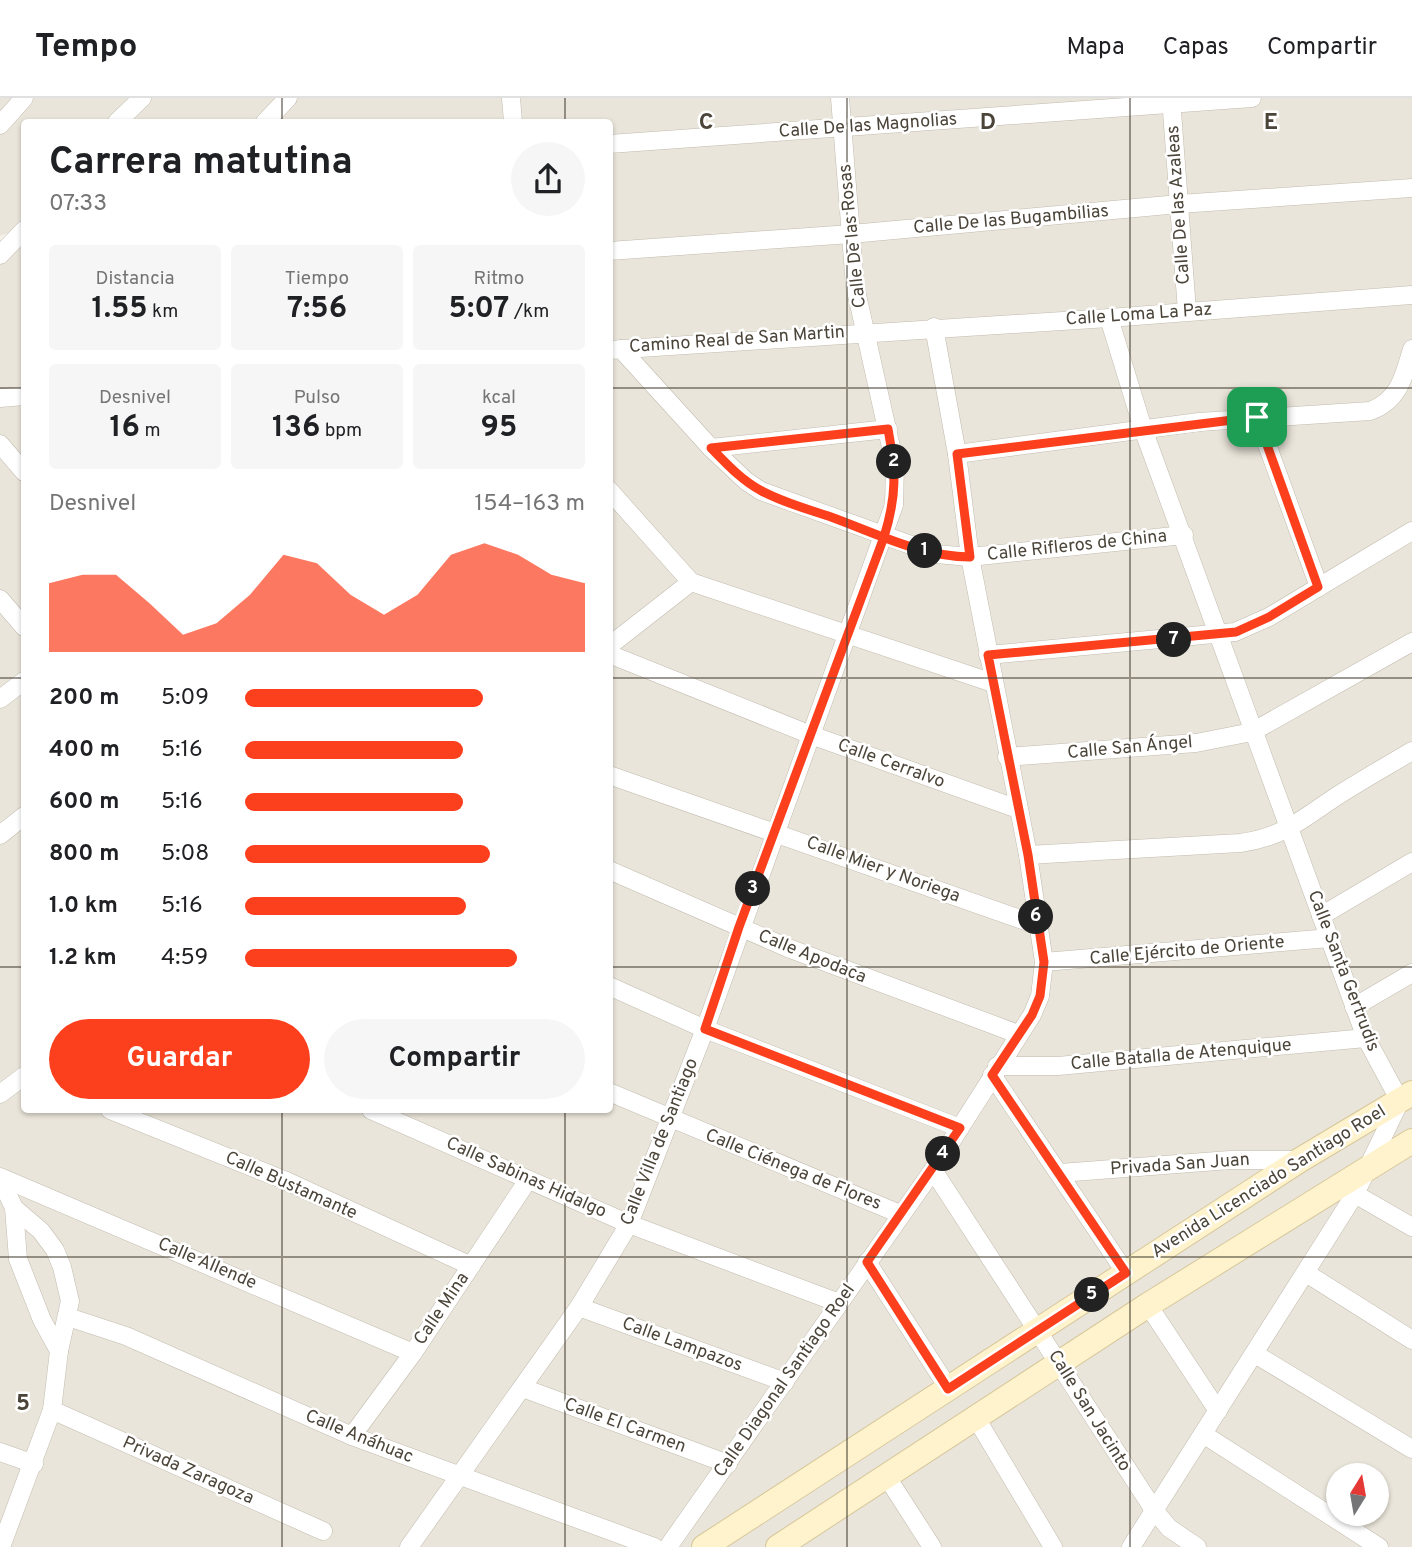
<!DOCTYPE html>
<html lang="es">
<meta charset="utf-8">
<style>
body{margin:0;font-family:Overpass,sans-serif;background:#f6f6f6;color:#202124;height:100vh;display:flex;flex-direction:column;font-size:26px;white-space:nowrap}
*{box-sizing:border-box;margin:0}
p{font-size:23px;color:#757577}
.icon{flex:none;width:38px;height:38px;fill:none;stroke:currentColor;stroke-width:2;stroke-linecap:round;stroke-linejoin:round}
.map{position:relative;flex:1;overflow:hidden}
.sheet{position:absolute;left:21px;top:21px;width:592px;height:994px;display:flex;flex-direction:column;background:#fff;border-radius:7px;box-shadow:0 2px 5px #0004}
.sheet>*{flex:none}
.needle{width:46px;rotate:11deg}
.tools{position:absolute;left:1326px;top:1365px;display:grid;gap:14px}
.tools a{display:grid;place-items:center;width:63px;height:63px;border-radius:50%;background:#fff;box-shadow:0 2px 5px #0004;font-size:35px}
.pin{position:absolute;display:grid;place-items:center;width:60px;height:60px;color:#fff;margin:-30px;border-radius:14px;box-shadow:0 4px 10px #0006}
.km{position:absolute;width:35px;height:35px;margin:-18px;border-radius:50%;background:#222;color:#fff;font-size:19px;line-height:35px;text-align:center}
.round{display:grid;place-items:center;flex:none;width:74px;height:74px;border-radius:37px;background:#f6f6f6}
.overview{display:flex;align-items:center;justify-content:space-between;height:119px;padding:0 28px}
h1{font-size:38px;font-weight:700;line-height:52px}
.figures{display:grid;grid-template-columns:repeat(3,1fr);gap:10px;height:119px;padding:7px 28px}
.figures div{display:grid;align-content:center;border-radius:7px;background:#f6f6f6;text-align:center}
.figures b{font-size:30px;font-weight:700}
.figures small{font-size:19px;font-weight:400}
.figures p{font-size:19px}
.chart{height:196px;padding:14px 28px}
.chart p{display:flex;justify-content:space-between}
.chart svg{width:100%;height:126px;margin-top:7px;fill:#fc3f1d;opacity:.7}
.button{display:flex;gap:14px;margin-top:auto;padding:14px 28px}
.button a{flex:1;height:80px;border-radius:42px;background:#fc3f1d;color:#fff;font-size:28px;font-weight:700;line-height:80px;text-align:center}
.button a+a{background:#f6f6f6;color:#202124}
ul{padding:0 28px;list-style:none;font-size:23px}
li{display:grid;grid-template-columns:112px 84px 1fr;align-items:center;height:52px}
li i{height:18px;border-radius:9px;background:#fc3f1d}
header{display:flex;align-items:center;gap:42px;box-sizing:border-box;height:98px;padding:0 35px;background:#fff;border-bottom:2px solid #e0e0e0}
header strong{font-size:33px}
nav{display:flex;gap:38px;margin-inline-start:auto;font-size:24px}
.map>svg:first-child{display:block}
.residential{fill:#eae5da;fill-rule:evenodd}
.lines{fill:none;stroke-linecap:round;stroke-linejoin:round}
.street-casing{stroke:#c2bbae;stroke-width:19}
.secondary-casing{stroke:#d6c79b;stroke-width:26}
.street{stroke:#fff;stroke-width:18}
.secondary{stroke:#fff3cd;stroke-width:24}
.route-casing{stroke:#fff;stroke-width:14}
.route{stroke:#fc3f1d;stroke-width:9}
.grid{fill:none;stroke:#4b4439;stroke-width:2;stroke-opacity:0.55}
.labels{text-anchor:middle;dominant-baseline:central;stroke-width:5;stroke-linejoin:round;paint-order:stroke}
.street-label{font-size:18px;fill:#4b4439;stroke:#fff}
.grid-label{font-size:23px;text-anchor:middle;font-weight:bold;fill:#4b4439;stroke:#fff;stroke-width:5;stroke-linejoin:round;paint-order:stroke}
</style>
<header>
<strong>Tempo</strong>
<nav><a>Mapa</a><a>Capas</a><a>Compartir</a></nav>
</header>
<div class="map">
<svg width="1412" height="1449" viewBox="0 0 1412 1449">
<rect width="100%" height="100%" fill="#f6f3ec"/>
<path class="residential" d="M0,0h1412v1449h-1412v-1302l24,-8v873h585v-988h-585v105l-24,9zM1339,1377h38v39h-38z"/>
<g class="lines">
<g class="street-casing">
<g id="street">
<polyline points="511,0 513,24"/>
<polyline points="1171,0 1187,213"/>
<polyline points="117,24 142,0"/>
<polyline points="265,24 288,0"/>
<polyline points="0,27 24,0"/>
<polyline points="609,46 1252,0"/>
<polyline points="609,153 851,136 1179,106 1412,90"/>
<polyline points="0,157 24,132"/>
<polyline points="1109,220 1143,331 1366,940 1400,1003 1355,1096 1131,1449"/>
<polyline points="621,251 711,350 746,383 761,393 936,456 970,459 1184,437"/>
<polyline points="609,252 1109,220 1412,197"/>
<polyline points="0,300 24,298"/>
<polyline points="1257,319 1319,489"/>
<polyline points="0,346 24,374"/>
<polyline points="711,350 888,331"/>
<path d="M957,356l242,-32 171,-11c29,-10 34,-35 42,-62"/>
<polyline points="609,392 691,484 993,585"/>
<polyline points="0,501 24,529"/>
<polyline points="609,548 691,484"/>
<polyline points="609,556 811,637 1018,711"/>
<polyline points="988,557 1235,534 1269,519 1412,433"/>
<polyline points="0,601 24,583"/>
<polyline points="1007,659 1196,645 1252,634 1412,544"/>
<polyline points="609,677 1037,827"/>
<polyline points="0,737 24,718"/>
<path d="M1028,757l212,-12c44,-6 62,-24 97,-47 25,-16 50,-30 75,-45"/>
<polyline points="609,772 788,850 1018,936"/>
<polyline points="1321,818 1412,764"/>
<polyline points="1044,864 1330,840"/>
<polyline points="609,888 705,931 960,1030"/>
<polyline points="1354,909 1412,875"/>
<polyline points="997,968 1058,968 1366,940"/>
<polyline points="992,977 1126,1175"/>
<polyline points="609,994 900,1116"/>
<polyline points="0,996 24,978"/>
<polyline points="110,1012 284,1082 471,1168"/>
<polyline points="371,1012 629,1126 839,1205"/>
<polyline points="933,1072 1154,1412 1169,1430 1197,1449"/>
<polyline points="1060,1075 1230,1062 1300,1062"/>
<polyline points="0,1079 413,1255"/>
<polyline points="0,1080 14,1110 18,1161 42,1222 59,1253"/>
<polyline points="1355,1096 1412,1129"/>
<polyline points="867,1164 949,1291"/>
<polyline points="1306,1175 1412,1242"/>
<polyline points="1148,1207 1218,1313"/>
<polyline points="579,1209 785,1284"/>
<polyline points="68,1219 126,1238 352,1338 654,1449"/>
<polyline points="1255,1256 1412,1351"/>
<polyline points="523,1290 728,1366"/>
<polyline points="52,1312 323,1433"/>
<polyline points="976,1320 1053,1449"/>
<polyline points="1203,1336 1379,1449"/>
<polyline points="352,1338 413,1255 528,1082"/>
<polyline points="0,1354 34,1366"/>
<polyline points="887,1379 932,1449"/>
<polyline points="1,1449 52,1312 59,1253 70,1203 62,1169 55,1152 41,1133 14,1110"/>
<polyline points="409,1449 579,1209 629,1126 705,931 894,407 895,367 855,188 840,0"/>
<polyline points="668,1449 933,1072 1032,917 1040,898 1044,864 1028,757 970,459 957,356 934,229"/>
</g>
</g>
<g class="secondary-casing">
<g id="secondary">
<polyline points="704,1449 1300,1062 1412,995"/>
<polyline points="778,1449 1148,1207 1412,1043"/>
</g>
</g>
<use href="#street" class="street"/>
<use href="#secondary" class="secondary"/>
</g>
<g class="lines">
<g class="route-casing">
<path id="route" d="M1257,319l-300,37 13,103c-48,0 -95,-24 -139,-40 -24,-8 -50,-15 -71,-27 -19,-10 -34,-27 -49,-42l177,-19c8,43 9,66 -4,108l-145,390 -34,102 255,99 -93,134 81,127 178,-116 -134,-198 40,-60 8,-19 4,-34 -16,-107 -40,-200 248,-23 33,-15 49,-30 -61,-170"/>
</g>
<use href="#route" class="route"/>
</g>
<path class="grid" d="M282,0v24M565,0v24M847,0v1449M1130,0v1449M0,290h24M609,290h803M0,580h24M609,580h803M0,869h24M609,869h803M282,1012v437M565,1012v437M0,1159h1412"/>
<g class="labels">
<g class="street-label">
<text transform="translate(868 28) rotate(-4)">Calle De las Magnolias</text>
<text transform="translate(1179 107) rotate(-94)">Calle De las Azaleas</text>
<text transform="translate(1011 122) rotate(-5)">Calle De las Bugambilias</text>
<text transform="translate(853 138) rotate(-96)">Calle De las Rosas</text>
<text transform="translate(1139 217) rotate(-4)">Calle Loma La Paz</text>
<text transform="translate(737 242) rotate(-4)">Camino Real de San Martin</text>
<text transform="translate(1077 448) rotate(-6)">Calle Rifleros de China</text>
<text transform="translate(1130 650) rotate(-5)">Calle San Ángel</text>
<text transform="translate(891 666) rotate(20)">Calle Cerralvo</text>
<text transform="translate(883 772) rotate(20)">Calle Mier y Noriega</text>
<text transform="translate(1187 853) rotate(-5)">Calle Ejército de Oriente</text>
<text transform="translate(812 859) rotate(22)">Calle Apodaca</text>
<text transform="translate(1343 873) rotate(69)">Calle Santa Gertrudis</text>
<text transform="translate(1181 957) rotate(-5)">Calle Batalla de Atenquique</text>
<text transform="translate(660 1044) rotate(-68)">Calle Villa de Santiago</text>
<text transform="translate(1180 1067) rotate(-4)">Privada San Juan</text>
<text transform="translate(793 1072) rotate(22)">Calle Ciénega de Flores</text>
<text transform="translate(526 1080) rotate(24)">Calle Sabinas Hidalgo</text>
<text transform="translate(1269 1084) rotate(-32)">Avenida Licenciado Santiago Roel</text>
<text transform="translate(291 1088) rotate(24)">Calle Bustamante</text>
<text transform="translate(207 1166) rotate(23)">Calle Allende</text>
<text transform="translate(442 1211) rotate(-56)">Calle Mina</text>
<text transform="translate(682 1247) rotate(20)">Calle Lampazos</text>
<text transform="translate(785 1283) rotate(-55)">Calle Diagonal Santiago Roel</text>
<text transform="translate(1089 1313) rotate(58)">Calle San Jacinto</text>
<text transform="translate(625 1328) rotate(20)">Calle El Carmen</text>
<text transform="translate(359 1339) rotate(22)">Calle Anáhuac</text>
<text transform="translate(188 1373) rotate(24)">Privada Zaragoza</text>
</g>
</g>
<g class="grid-label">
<text x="706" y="31">C</text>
<text x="988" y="31">D</text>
<text x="1271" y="31">E</text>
<text x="23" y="1312">5</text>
</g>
</svg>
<div class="tools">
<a><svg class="needle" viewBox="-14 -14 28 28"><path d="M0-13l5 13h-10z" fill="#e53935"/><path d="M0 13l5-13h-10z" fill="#757577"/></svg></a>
</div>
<div class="pin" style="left:1257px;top:319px;background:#1e9e55"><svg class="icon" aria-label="arrive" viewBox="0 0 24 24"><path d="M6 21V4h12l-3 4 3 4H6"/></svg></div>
<b class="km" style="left:925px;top:453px">1</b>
<b class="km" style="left:894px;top:364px">2</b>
<b class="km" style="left:753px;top:791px">3</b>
<b class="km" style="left:943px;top:1056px">4</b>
<b class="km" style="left:1092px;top:1197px">5</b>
<b class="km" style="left:1036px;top:819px">6</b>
<b class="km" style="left:1174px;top:542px">7</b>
<section class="sheet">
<div class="overview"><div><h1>Carrera matutina</h1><p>07:33</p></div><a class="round"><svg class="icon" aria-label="share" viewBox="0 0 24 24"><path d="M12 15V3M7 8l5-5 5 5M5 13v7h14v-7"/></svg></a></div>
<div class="figures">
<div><p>Distancia</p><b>1.55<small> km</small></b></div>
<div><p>Tiempo</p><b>7:56</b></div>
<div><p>Ritmo</p><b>5:07<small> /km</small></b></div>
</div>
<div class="figures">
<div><p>Desnivel</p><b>16<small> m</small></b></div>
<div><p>Pulso</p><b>136<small> bpm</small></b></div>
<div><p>kcal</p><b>95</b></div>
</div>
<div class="chart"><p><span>Desnivel</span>154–163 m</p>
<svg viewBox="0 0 160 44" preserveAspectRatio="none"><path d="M0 44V20L10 17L20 17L30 27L40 38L50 34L60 24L70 10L80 13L90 24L100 31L110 24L120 10L130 6L140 10L150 17L160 20V44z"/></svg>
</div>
<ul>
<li><b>200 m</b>5:09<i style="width:70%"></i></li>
<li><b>400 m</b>5:16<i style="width:64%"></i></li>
<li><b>600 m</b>5:16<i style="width:64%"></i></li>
<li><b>800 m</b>5:08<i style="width:72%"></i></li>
<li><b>1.0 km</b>5:16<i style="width:65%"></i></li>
<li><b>1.2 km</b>4:59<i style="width:80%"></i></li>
</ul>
<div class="button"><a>Guardar</a><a>Compartir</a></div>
</section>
</div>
